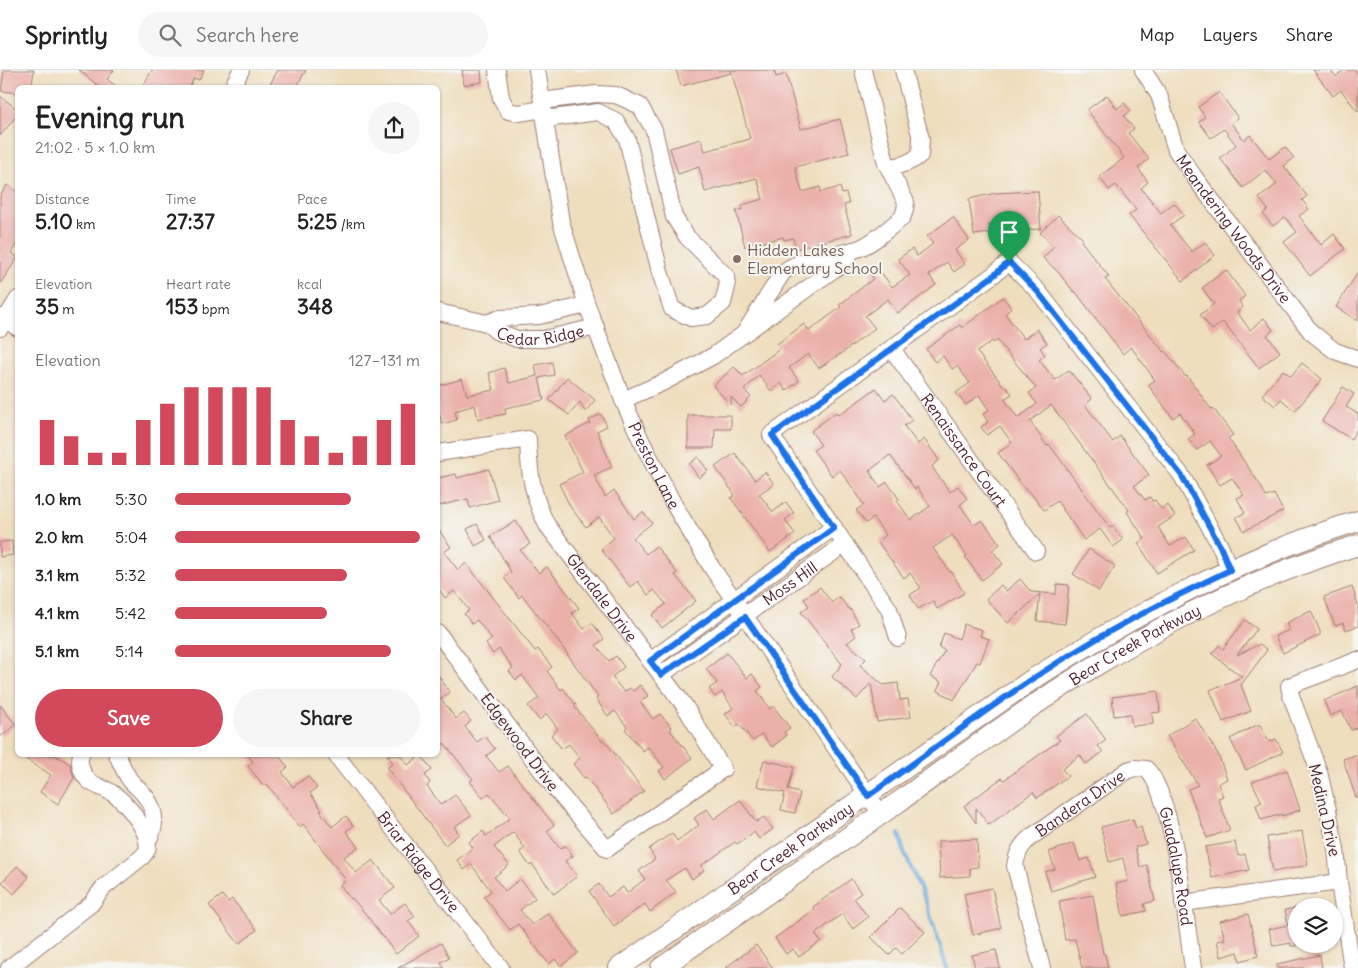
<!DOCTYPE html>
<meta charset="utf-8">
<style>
body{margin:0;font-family:Delius,sans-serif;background:#f6f6f6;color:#222;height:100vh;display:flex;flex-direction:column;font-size:19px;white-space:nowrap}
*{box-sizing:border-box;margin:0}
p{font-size:16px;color:#767676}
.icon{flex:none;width:28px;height:28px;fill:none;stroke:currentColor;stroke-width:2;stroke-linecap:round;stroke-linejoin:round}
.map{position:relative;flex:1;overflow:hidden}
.side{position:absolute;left:15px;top:15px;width:425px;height:672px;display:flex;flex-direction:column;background:#fff;border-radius:8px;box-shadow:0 1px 4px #0004}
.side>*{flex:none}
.controls{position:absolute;left:1288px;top:828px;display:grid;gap:10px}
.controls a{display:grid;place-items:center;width:55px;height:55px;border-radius:50%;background:#fff;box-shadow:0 1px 4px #0004;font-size:25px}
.pin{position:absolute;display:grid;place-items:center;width:42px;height:42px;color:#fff;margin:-51px -21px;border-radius:50% 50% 50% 0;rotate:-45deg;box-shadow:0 0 5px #0007}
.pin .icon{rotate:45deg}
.round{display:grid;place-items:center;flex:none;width:52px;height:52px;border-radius:26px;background:#f6f6f6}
.headline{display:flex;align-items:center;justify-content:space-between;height:85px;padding:0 20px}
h1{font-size:28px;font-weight:700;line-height:38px}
.stats{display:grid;grid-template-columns:repeat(3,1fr);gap:8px;height:85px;padding:5px 20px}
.stats div{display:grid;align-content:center}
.stats b{font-size:21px;font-weight:700}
.stats small{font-size:14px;font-weight:400}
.stats p{font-size:14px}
.chart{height:140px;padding:10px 20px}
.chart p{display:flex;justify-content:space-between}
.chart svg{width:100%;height:90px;margin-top:5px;stroke:#d1495b;stroke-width:6}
.cta{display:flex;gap:10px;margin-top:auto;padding:10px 20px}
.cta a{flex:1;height:58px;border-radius:30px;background:#d1495b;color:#fff;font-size:20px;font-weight:700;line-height:58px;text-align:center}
.cta a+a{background:#f6f6f6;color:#222}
ul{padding:0 20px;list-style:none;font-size:16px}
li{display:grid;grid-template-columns:80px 60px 1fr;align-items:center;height:38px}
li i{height:12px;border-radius:6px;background:#d1495b}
header{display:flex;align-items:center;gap:30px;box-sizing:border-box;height:70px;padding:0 25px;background:#fff;border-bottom:1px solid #e0e0e0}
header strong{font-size:24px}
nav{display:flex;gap:28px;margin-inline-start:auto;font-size:18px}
.search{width:350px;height:45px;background:#f6f6f6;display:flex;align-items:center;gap:12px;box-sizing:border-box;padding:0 18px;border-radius:28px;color:#767676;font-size:19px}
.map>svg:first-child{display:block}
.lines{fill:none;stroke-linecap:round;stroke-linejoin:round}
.stream{stroke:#65a8d9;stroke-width:4}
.building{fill:#ecb0aa;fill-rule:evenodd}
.minor-casing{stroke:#9c7e74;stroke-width:18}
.major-casing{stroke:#9c7e74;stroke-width:22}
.minor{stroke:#fff;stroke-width:16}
.major{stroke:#fff;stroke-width:20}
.route-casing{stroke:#fff;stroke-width:10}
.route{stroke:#1a73e8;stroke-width:6}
.education-dot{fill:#8d6e63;stroke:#f6f6f2;stroke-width:2}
.labels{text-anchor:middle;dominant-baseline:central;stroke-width:4;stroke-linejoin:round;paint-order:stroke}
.street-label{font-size:16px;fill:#4a1f2b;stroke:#f6f6f2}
.education-label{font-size:16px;fill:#785e54;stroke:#f6f6f2;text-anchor:start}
</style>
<header>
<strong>Sprintly</strong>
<div class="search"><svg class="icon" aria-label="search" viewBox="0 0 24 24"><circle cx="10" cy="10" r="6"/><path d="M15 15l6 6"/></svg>Search here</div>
<nav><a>Map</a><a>Layers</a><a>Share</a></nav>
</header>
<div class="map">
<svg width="1358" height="898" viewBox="0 0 1358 898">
<rect width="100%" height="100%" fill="#f6f6f2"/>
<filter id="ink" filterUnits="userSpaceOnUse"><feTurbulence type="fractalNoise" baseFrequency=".02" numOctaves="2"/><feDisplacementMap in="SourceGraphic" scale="10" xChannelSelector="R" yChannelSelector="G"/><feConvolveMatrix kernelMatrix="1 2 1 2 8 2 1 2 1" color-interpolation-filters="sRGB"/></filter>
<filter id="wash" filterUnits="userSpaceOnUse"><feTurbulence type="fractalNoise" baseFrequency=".0096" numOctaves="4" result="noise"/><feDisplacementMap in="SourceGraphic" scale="20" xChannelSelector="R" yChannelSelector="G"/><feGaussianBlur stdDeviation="1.12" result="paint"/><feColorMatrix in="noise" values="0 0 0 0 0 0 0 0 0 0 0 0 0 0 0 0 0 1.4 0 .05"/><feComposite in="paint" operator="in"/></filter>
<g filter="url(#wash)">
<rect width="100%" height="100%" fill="#efdebe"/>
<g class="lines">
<polyline class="stream" points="899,764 904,782 925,829 947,898"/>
</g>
<g id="blocks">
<g class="building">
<polygon points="4,0 34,0 32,14 24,13 24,18 18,18 18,23 1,21"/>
<polygon points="79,0 114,0 107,9 118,18 101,18"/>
<polygon points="152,0 204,0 199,10 194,8 189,18 142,18"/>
<polygon points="278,0 306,0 296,18 268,18"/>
<polygon points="462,0 481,0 482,12 464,15"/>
<polygon points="676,0 730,0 731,3 681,16"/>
<polygon points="731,0 774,0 776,7 786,4 801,59 840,49 849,83 795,97 802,122 820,117 821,122 840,117 842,124 846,123 849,134 844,135 852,164 796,179 793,168 784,170 783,167 745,177 736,141 743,139 742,135 763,129 757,108 705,122 699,97 678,104 670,78 701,69 705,81 750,69"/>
<polygon points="1313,0 1330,0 1336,7 1344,0 1355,0 1358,4 1358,42 1341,20 1333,26"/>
<polygon points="1219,22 1238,48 1231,53 1244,70 1250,65 1269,89 1285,77 1294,88 1284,96 1307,126 1302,130 1309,139 1299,146 1321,175 1334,164 1345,179 1310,206 1284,172 1297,162 1285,147 1273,156 1263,144 1268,140 1259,128 1277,114 1265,100 1243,118 1220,88 1236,75 1224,59 1211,68 1199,52 1205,47 1198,37"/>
<polygon points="1107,25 1117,39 1124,33 1131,41 1124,46 1134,59 1128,63 1149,89 1138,98 1148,112 1141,118 1161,143 1174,133 1184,145 1170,155 1192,182 1205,172 1215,185 1183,211 1129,145 1136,140 1116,115 1109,120 1099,107 1124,88 1087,40"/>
<polygon points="0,26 18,40 18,44 0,66"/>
<polygon points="7,115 18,122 18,172 11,183 18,187 0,214 0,126"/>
<polygon points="1038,121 1041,159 1017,160 1016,150 989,154 990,163 974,165 969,129 996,123"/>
<polygon points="1058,145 1083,169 1081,171 1109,207 1105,209 1164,282 1165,281 1186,307 1187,306 1211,339 1213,338 1233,365 1228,368 1261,416 1266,427 1274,424 1283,441 1244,461 1236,447 1245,443 1237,428 1244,425 1232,408 1220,415 1207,395 1221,386 1210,371 1197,380 1188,369 1195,364 1180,343 1173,348 1148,315 1155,310 1131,277 1123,284 1075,221 1074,222 1058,202 1043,188 1054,176 1040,163"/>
<polygon points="953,147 969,170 955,180 965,194 954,202 947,192 929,205 936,215 898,243 888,229 865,246 875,258 842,283 819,298 808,284 789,298 799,311 786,321 781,313 771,321 759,305 744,320 751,327 741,337 731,327 731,335 713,316 734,297 743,306 780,279 777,274 804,254 809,261 841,237 839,235 873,209 870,204 878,198 892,217 910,205 898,189 912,179 917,186 933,174 927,166"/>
<polygon points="1226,200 1245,226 1239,231 1243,237 1237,242 1250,260 1264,248 1273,260 1267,265 1280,282 1259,298 1223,252 1212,260 1200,245 1214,234 1202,218"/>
<polygon points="1358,202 1358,251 1336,237"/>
<path d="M1003,227l8,11 -6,6 19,25 13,-10 10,14 -7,5 5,7 -6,5 16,20 14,-10 23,29 -7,6 10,13 18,24 7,-6 29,39 -15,11 11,14 5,-3 2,4 3,-1 6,9 7,-4 7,11 -17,11 12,19 16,-9 8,13 -37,23 -19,-30 7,-4 -18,-27 2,-2 -78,-105 -21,16 17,25 2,-2 61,84 3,-2 10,14 -10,7 -13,-18 -16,11 -27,-39 -13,9 -15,-19 -2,1 -29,-39 14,-10 -12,-17 -13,9 -6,-8 7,-5 -5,-8 6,-4 -10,-15 -13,10 -10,-12 14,-10 -13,-17 -5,3 -9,-13 -8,6 -9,-13 34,-24 2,3zM997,270l39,48 -7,5 8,11 -19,14 -14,-19 8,-5 -6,-7 -1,1 -28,-36 15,-11 2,2z"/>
<polygon points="552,292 554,305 539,308 544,330 505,338 506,344 478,349 475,335 455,341 457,350 442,354 438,337 438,316 462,309 467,325 494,320 489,303 504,298 509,313 537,306 535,295"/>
<polygon points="1302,293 1322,309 1295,341 1281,329 1275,336 1262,325 1283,300 1291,306"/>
<polygon points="567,307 595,330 585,342 580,332 569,345 549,330"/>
<polygon points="1343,317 1354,324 1346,337 1358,344 1358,357 1351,369 1322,351"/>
<path d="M876,318l9,12 8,-6 19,26 -8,6 14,18 6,-5 15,21 -7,6 4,7 14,19 8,-6 9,13 -7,6 14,20 8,-5 18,24 -8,6 11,14 -21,16 -17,-23 2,-1 -15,-21 -19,13 17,24 1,-1 13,22 -27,16 -4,-8 -15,8 -8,-14 11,-7 -11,-15 -6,5 -26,-36 8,-7 -13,-17 -7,5 -10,-13 8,-5 -9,-14 -15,-21 -8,6 -19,-26 8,-5 -10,-14 25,-19 3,3zM890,385l25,34 2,-2 13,19 -19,14 -14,-19 2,-2 -12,-17 -7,5 -11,-16z"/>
<polygon points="601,344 607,356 597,361 612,397 594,405 605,427 614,420 634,449 643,442 652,453 633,468 646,484 656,476 677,503 675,505 696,531 662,558 652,545 666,534 654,520 648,525 638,511 630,517 601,479 614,468 599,447 586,457 571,438 559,414 583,402 565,366 590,353 589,350"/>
<polygon points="688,345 731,345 731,359 715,359 714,378 688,378"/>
<polygon points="735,383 755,410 765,402 774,414 759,424 773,442 786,432 794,443 785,450 795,464 770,482 731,428 735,425 715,397"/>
<polygon points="698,387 708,401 699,408 689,394"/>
<polygon points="489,399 498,430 470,438 468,429 438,436 438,408 456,404 457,408"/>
<polygon points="516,451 530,474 520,480 539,503 547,497 579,538 572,543 584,559 592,553 604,569 596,575 609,591 616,586 624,597 612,607 624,622 630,618 633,621 640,615 648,626 640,632 653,649 660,644 672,658 670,660 692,688 665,709 659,701 664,697 648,677 643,681 625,659 627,657 615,641 608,646 596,629 598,627 555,567 522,525 519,528 504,508 511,502 490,466"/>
<polygon points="477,454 486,470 475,476 467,459"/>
<polygon points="438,459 451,477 444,482 458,500 466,493 535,581 538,579 552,597 547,601 561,620 563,618 576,635 574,636 602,671 604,670 644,721 614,744 586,707 584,708 573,694 580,688 569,674 562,679 551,665 558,659 547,644 539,650 528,636 539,628 522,605 516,610 509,601 513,598 499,579 493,584 486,574 492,569 477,550 472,554 464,544 469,540 454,521 445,528 438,518"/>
<polygon points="12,471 13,485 0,487 0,472"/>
<polygon points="1089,479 1115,496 1099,521 1073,504"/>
<polygon points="1020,509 1031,522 1056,524 1057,514 1069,515 1065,554 1037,551 1040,524 1008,553 986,529 1001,515 1006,521"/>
<polygon points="820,517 832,533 839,527 849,539 850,539 859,554 851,559 856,566 847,573 866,589 860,595 883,615 898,613 900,630 908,629 911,647 877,652 871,613 857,629 832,607 842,594 801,542 809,536 804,529"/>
<polygon points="1352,517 1358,535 1358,556 1346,560 1343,553 1335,556 1324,527"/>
<polygon points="1311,541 1320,561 1320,565 1283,583 1275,566 1289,560 1286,553"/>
<polygon points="1245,550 1257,559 1237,585 1260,574 1267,580 1241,615 1251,641 1223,652 1210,620 1242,607 1212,584 1219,575 1223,579"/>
<polygon points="964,554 982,560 980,566 989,569 980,593 977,592 954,630 937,620 941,612 930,606 945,580 939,578 944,563 959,569"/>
<polygon points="727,583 747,608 752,604 762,617 757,621 770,639 773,636 790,658 784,662 786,666 772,677 762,664 753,671 739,654 735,657 725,644 733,638 722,622 715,627 709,619 717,613 706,599"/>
<polygon points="438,605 450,622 441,629 456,649 464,643 471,651 465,657 477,672 485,666 495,679 486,686 499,702 508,696 554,755 547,761 560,779 565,775 573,786 565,791 577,806 554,824 532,794 530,796 520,782 525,778 513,762 494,777 509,795 494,807 505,821 520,809 535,828 520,840 532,855 548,843 578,883 561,896 555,889 549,894 518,854 510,860 484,827 491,821 471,794 464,800 457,790 473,778 469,772 483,761 486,766 510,748 489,723 483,728 470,711 473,709 444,673 438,678"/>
<polygon points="1358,616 1358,657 1351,660 1342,641 1330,646 1324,631"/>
<polygon points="1158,621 1160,642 1152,643 1153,654 1132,656 1130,644 1114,646 1112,627"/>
<polygon points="0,635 16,655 0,667"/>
<polygon points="1087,644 1106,670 1098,676 1103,682 1086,694 1080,685 1062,699 1068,706 1037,728 1033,722 989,755 976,738 976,753 964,736 1002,708 1004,710 1060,670 1056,666"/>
<polygon points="1195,648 1218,684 1227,709 1218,714 1223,726 1218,728 1230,760 1207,768 1188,719 1198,715 1167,666"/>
<polygon points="1257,655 1260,655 1269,672 1276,669 1283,682 1246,700 1230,669"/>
<polygon points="1358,684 1358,728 1356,728 1343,689"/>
<polygon points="20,685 55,685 70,694 74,708 58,734 40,722 51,705"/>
<polygon points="248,685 278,685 288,697 282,702 293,717 308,706 317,718 310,723 322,740 320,741 332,757 346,746 353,756 346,761 358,777 344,787 356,803 373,790 395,818 379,830 390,844 405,833 415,846 408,851 419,866 396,884 364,842 352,828 351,829 340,815 346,810 303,754 300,757 267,714 264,716 248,696 253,692"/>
<polygon points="387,685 400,685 408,695 421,685 432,700 425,705 430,713 427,716 441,735 455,725 471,745 454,757 459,764 445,775 387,698 393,693"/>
<polygon points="764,690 794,697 788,720 800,723 795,743 781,740 785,723 757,716"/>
<polygon points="1287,700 1300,740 1282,746 1282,744 1261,750 1256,735 1262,732 1252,712"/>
<polygon points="740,730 756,752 764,747 773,759 759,769 754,762 737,774 735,772 701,796 704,800 692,809 685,798 666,810 676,822 650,842 645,834 614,856 589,821 599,814 608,827 623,817 627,823 645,809 639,801 655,789 649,779 672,763 677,771 699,755 694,748 707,739 714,749"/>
<polygon points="1133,749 1136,759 1141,757 1146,774 1135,777 1140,797 1147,795 1155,831 1144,834 1146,841 1123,846 1116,814 1128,811 1123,788 1109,792 1101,757"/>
<polygon points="1302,761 1308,795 1273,802 1267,767"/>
<polygon points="977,769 978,797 970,798 970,806 940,808 938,771"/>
<polygon points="1235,772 1238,786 1245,784 1249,800 1212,808 1205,777"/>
<polygon points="1074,773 1080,791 1089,788 1095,807 1051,821 1045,802 1055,799 1049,782"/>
<polygon points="17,796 29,807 14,824 2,812"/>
<polygon points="851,809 861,823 854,828 868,847 853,859 842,844 815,864 821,871 799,887 793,879 786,884 775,868 815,839 813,837"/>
<polygon points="992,818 1001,858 973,865 964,824"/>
<polygon points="222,825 228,832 232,829 257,860 239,874 209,835"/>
<polygon points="1093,825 1103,884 1105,884 1108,898 1082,898 1075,869 1065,870 1059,831"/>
<polygon points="900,838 925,862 902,884 896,878 889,885 871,867"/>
<polygon points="1296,838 1296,876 1291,876 1291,873 1273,876 1269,859 1288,855 1285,840"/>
<polygon points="1248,844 1258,886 1240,891 1238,882 1221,887 1217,871 1225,869 1220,851"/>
<polygon points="441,873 449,887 441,892 444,898 398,898"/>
<polygon points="756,875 773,898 725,898"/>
<polygon points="996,880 1000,898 975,898 972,885"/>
<polygon points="1320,885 1322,898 1277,898 1277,894"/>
</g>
</g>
</g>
<g filter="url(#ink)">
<use href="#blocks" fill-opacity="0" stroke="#9c7e74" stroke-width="1"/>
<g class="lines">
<g class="minor-casing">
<g id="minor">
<polyline points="497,0 501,28 508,41 519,43 543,39"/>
<path id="s1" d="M537,0l24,152 26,83 36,95 17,38 33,65 39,65 169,246"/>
<path id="s2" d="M1143,0l16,25 17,55 19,28 116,154 24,19 23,8"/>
<polyline points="232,18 241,0"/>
<polyline points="542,31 596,24 616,25 640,36 654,60 674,147 687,167 726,206 727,217 723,233 707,246 691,248 672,239 660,202 627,69 616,51 598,42 545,49"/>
<path d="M889,97c11,-1 22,-4 31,-12l1,-16 -18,-69"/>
<path id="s3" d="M438,242l49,11 9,8 21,8h27l52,-12"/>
<polyline points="0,247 18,258"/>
<polyline points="487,253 500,248 539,246 587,235"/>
<polyline points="0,258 18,229"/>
<path d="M745,262l38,-60c22,-16 49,-15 74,-23 16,-5 31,-21 45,-31l3,-8 1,-8 -20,-39 -23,-93"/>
<path id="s4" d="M892,279l144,202"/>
<polyline points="623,330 664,312 713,286 840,195 853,180"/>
<path id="s5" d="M438,383l90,-14c1,33 4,57 19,86l137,180 39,64 -116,80 -50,-58 -119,-158"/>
<polyline points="898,568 889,539 771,365 993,205 1009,192 1038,221 1182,406 1220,476 1230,500"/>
<polyline points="650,591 834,457"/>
<path id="s6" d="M661,605l184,-131"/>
<path d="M117,685c4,8 8,18 13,25 3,4 8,8 11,11 14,15 18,33 6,51"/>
<path id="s7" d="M336,685l165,213"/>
<polyline points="1183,833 1339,812"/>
<path d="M9,898l82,-64 12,-16 39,-31c1,-2 4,-4 5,-7 6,-16 -22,-49 -35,-57 -7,-5 -18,-7 -24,-13 -6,-6 -10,-17 -7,-25"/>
<path id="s8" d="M1042,898l-27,-102c2,-13 6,-21 16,-29l97,-67 7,-2 11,1c27,22 41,160 47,199"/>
<polyline points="1352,898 1339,812 1336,779 1328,740 1319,702 1291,626 1289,616 1358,590"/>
</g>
</g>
<g class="major-casing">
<g id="major">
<path id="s9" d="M619,898l411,-287c103,-66 211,-124 328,-160"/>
<path id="s10" d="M661,898c78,-55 157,-110 236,-165 63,-45 126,-93 193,-134 83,-51 174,-95 268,-124"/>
</g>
</g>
<use href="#minor" class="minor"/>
<use href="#major" class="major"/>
</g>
</g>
<g class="lines" filter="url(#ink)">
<g class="route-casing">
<path id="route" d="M1009,192l29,30 144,184 38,70 10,24c-52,25 -103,50 -152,80 -73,44 -141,97 -210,146l-123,-179 -84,58 -11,-14 184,-133 -62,-93 221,-159z"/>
</g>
<use href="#route" class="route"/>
</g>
<circle class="education-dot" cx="737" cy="189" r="5"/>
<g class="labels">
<g class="street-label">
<text stroke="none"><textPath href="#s2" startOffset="185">Meandering Woods Drive</textPath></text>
<text stroke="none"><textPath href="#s3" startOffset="108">Cedar Ridge</textPath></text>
<text stroke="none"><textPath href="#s4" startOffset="124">Renaissance Court</textPath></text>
<text stroke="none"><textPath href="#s1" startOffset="415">Preston Lane</textPath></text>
<text stroke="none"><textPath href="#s6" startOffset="158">Moss Hill</textPath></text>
<text stroke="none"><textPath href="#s5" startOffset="271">Glendale Drive</textPath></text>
<text stroke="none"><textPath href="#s10" startOffset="574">Bear Creek Parkway</textPath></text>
<text transform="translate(520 672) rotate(53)">Edgewood Drive</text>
<text stroke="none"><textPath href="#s8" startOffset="199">Bandera Drive</textPath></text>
<text transform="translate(1325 740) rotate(77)">Medina Drive</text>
<text stroke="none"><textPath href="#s9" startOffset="209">Bear Creek Parkway</textPath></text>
<text stroke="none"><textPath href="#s7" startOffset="135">Briar Ridge Drive</textPath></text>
<text stroke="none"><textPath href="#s8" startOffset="379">Guadalupe Road</textPath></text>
</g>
<g class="education-label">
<text x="747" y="180">Hidden Lakes<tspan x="747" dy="18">Elementary School</tspan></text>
</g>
</g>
</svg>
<div class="controls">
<a><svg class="icon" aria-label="layers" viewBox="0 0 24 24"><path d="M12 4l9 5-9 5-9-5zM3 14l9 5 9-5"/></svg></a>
</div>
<div class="pin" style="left:1009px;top:192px;background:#1e9e55"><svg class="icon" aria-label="arrive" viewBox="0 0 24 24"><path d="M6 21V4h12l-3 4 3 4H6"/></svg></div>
<section class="side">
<div class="headline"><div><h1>Evening run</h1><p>21:02 · 5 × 1.0 km</p></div><a class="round"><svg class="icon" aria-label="share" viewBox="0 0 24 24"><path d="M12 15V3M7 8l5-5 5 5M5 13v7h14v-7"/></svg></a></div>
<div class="stats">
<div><p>Distance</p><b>5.10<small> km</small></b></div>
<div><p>Time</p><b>27:37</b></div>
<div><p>Pace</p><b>5:25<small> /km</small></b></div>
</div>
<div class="stats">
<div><p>Elevation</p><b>35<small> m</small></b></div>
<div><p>Heart rate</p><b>153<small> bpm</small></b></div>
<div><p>kcal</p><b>348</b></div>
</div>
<div class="chart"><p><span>Elevation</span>127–131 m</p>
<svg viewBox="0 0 160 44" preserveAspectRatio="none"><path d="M5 44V22M15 44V30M25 44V38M35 44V38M45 44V22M55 44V14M65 44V6M75 44V6M85 44V6M95 44V6M105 44V22M115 44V30M125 44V38M135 44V30M145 44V22M155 44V14"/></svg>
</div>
<ul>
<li><b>1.0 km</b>5:30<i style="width:72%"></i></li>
<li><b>2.0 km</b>5:04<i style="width:100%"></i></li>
<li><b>3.1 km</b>5:32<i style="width:70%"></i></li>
<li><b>4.1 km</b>5:42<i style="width:62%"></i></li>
<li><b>5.1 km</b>5:14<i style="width:88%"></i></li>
</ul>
<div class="cta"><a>Save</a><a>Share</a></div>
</section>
</div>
